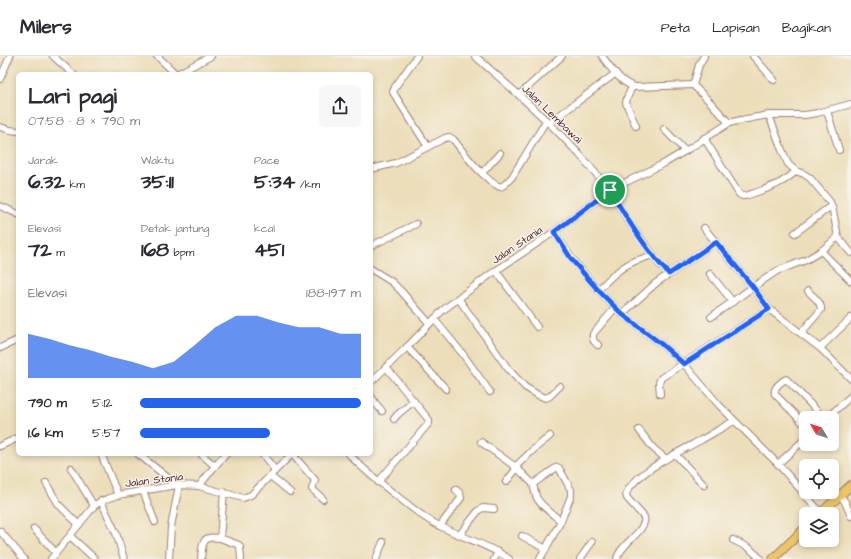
<!DOCTYPE html>
<html lang="id">
<meta charset="utf-8">
<style>
body{margin:0;font-family:"Architects Daughter",sans-serif;background:#f7f7f7;color:#2b2b33;height:100vh;display:flex;flex-direction:column;font-size:15px;white-space:nowrap}
*{box-sizing:border-box;margin:0}
p{font-size:13px;color:#7c7c81}
.icon{flex:none;width:22px;height:22px;fill:none;stroke:currentColor;stroke-width:2;stroke-linecap:round;stroke-linejoin:round}
.map{position:relative;flex:1;overflow:hidden}
.details{position:absolute;left:16px;top:16px;width:357px;height:384px;display:flex;flex-direction:column;background:#fff;border-radius:6px;box-shadow:0 2px 6px #0003}
.details>*{flex:none}
.needle{width:26px;rotate:309deg}
.tools{position:absolute;left:799px;top:355px;display:grid;gap:8px}
.tools a{display:grid;place-items:center;width:40px;height:40px;border-radius:6px;background:#fff;box-shadow:0 2px 6px #0003;font-size:20px}
.pin{position:absolute;display:grid;place-items:center;width:34px;height:34px;color:#fff;margin:-17px;border:2px solid #fff;border-radius:50%;box-shadow:0 1px 4px #0007}
.round{display:grid;place-items:center;flex:none;width:42px;height:42px;border-radius:6px;background:#f7f7f7}
.overview{display:flex;align-items:center;justify-content:space-between;height:68px;padding:0 12px}
h1{font-size:22px;font-weight:700;line-height:30px}
.figures{display:grid;grid-template-columns:repeat(3,1fr);gap:6px;height:68px;padding:4px 12px}
.figures div{display:grid;align-content:center}
.figures b{font-size:20px;font-weight:700}
.figures small{font-size:11px;font-weight:400}
.figures p{font-size:11px}
.chart{height:112px;padding:8px 12px}
.chart p{display:flex;justify-content:space-between}
.chart svg{width:100%;height:72px;margin-top:4px;fill:#2563eb;opacity:.7}
ul{padding:0 12px;list-style:none;font-size:13px}
li{display:grid;grid-template-columns:64px 48px 1fr;align-items:center;height:30px}
li i{height:10px;border-radius:5px;background:#2563eb}
header{display:flex;align-items:center;gap:24px;box-sizing:border-box;height:56px;padding:0 20px;background:#fff;border-bottom:1px solid #e1e1e2}
header strong{font-size:19px}
nav{display:flex;gap:22px;margin-inline-start:auto;font-size:14px}
.map>svg:first-child{display:block}
.lines{fill:none;stroke-linecap:round;stroke-linejoin:round}
.minor-casing{stroke:#9b7e72;stroke-width:8}
.major-casing{stroke:#9b7e72;stroke-width:10}
.minor{stroke:#fff;stroke-width:6}
.major{stroke:#edc569;stroke-width:8}
.route-casing{stroke:#fff;stroke-width:8}
.route{stroke:#2563eb;stroke-width:5}
.labels{text-anchor:middle;dominant-baseline:central;stroke-width:3;stroke-linejoin:round;paint-order:stroke}
.street-label{font-size:11px;fill:#4a1f2b;stroke:#f7f3e8}
</style>
<header>
<strong>Milers</strong>
<nav><a>Peta</a><a>Lapisan</a><a>Bagikan</a></nav>
</header>
<div class="map">
<svg width="851" height="503" viewBox="0 0 851 503">
<rect width="100%" height="100%" fill="#f7f3e8"/>
<filter id="ink" filterUnits="userSpaceOnUse"><feTurbulence type="fractalNoise" baseFrequency=".025" numOctaves="2"/><feDisplacementMap in="SourceGraphic" scale="8" xChannelSelector="R" yChannelSelector="G"/><feConvolveMatrix kernelMatrix="1 2 1 2 8 2 1 2 1" color-interpolation-filters="sRGB"/></filter>
<filter id="wash" filterUnits="userSpaceOnUse"><feTurbulence type="fractalNoise" baseFrequency=".012" numOctaves="4" result="noise"/><feDisplacementMap in="SourceGraphic" scale="16" xChannelSelector="R" yChannelSelector="G"/><feGaussianBlur stdDeviation="0.9" result="paint"/><feColorMatrix in="noise" values="0 0 0 0 0 0 0 0 0 0 0 0 0 0 0 0 0 1.4 0 .05"/><feComposite in="paint" operator="in"/></filter>
<g filter="url(#wash)">
<rect width="100%" height="100%" fill="#ecdeba"/>
</g>
<g filter="url(#ink)">
<g class="lines">
<g class="minor-casing">
<g id="minor">
<polyline points="53,0 73,18"/>
<polyline points="157,0 176,18"/>
<polyline points="417,0 395,31 393,36 396,41 428,91"/>
<polyline points="475,0 519,39 549,67 580,99 610,134 627,163 660,209 669,218"/>
<path d="M602,0c8,11 20,29 34,31l57,-2"/>
<polyline points="704,0 699,9 693,29 711,47 729,67"/>
<polyline points="753,0 774,24"/>
<polyline points="177,18 211,0"/>
<polyline points="0,23 10,0"/>
<polyline points="632,31 627,42 626,47 636,70"/>
<polyline points="519,39 562,0"/>
<polyline points="827,55 839,94"/>
<polyline points="769,59 782,94 788,108 796,115 804,118 810,122 830,146 833,155 838,181 851,197"/>
<polyline points="549,67 616,17"/>
<polyline points="0,71 10,74 18,75"/>
<polyline points="664,73 685,95"/>
<path d="M704,82l35,56 3,2h3c18,-6 37,-11 51,-25"/>
<path d="M371,113l25,-6 49,-25 4,-1 4,2c11,14 31,41 47,48l4,-2 8,-8 34,-56"/>
<polyline points="482,117 500,97"/>
<polyline points="0,150 18,158"/>
<polyline points="704,172 753,231 769,253 820,292 851,323"/>
<polyline points="554,176 572,203 598,234 622,258 660,287 684,308 719,349 778,408 821,457"/>
<polyline points="795,177 831,150"/>
<polyline points="371,190 416,168"/>
<polyline points="821,195 851,225"/>
<polyline points="371,213 392,226 401,235 429,267"/>
<polyline points="496,215 537,271"/>
<polyline points="710,218 733,246"/>
<path d="M598,234c11,-11 22,-23 37,-29 6,-2 12,-4 18,-6"/>
<polyline points="458,242 509,314 525,331 538,339 546,342 550,340 560,330"/>
<polyline points="622,258 656,227 716,186"/>
<polyline points="711,261 753,231 777,215 806,204 821,195 838,181"/>
<polyline points="434,263 462,297 490,336"/>
<path d="M801,277l20,-23c1,-8 -8,-13 -13,-19"/>
<path d="M598,289c-4,-3 -6,-5 -5,-11l22,-26"/>
<polyline points="407,291 446,333"/>
<polyline points="0,292 18,284"/>
<polyline points="820,292 851,262"/>
<polyline points="371,326 407,291 443,254 491,218 554,176 610,134 665,107 690,92 729,67 741,64 769,59 805,59 817,57 851,48"/>
<polyline points="660,338 659,326 661,322 769,253"/>
<polyline points="371,340 376,348 382,355"/>
<polyline points="827,362 851,340"/>
<polyline points="394,363 397,359 414,345"/>
<path d="M806,370l-31,-32c-2,-6 6,-12 11,-15l4,4 34,35"/>
<polyline points="639,374 653,392 666,403"/>
<polyline points="481,386 517,412 533,428"/>
<polyline points="0,390 18,382"/>
<polyline points="101,398 118,439"/>
<polyline points="138,398 177,429"/>
<polyline points="201,398 215,410"/>
<polyline points="262,398 275,414"/>
<polyline points="292,398 315,424 312,433 323,443"/>
<path d="M349,398c16,18 34,31 53,46 12,9 24,20 38,26 23,12 47,18 69,33"/>
<polyline points="675,398 704,429"/>
<polyline points="778,408 806,382"/>
<polyline points="515,411 533,394 550,380"/>
<polyline points="71,412 94,450"/>
<polyline points="270,420 290,436"/>
<polyline points="378,426 429,367 429,364 386,311"/>
<polyline points="506,426 517,412"/>
<polyline points="46,427 59,449 79,469"/>
<polyline points="199,430 215,410 226,398"/>
<polyline points="143,435 155,466"/>
<polyline points="224,436 220,482 239,489 240,491 241,503"/>
<polyline points="840,439 845,446 851,460"/>
<polyline points="101,445 116,477 124,503"/>
<polyline points="440,470 461,442 460,437 456,434"/>
<polyline points="34,473 56,497"/>
<polyline points="0,475 24,503"/>
<polyline points="460,478 479,454 483,452 494,453"/>
<polyline points="70,480 95,503"/>
<polyline points="522,480 546,493"/>
<polyline points="733,484 749,492 761,503"/>
<polyline points="51,503 94,450 101,445 118,439 177,429 199,430 243,442 251,439 292,398"/>
<polyline points="169,503 171,471 179,429"/>
<path d="M201,503c1,-6 0,-20 8,-21 3,-1 8,0 11,0"/>
<polyline points="376,503 383,486"/>
<polyline points="494,503 499,496"/>
<path d="M540,503l21,-38 10,-25v-6l-12,-22 -2,-1 -24,17c1,4 2,8 3,12 3,9 18,19 25,25"/>
<polyline points="580,503 592,486"/>
<path d="M617,503c2,-14 31,-29 27,-42l-17,-19 -1,-4c8,-21 55,-43 75,-54 11,-6 22,-13 33,-19"/>
</g>
</g>
<g class="major-casing">
<g id="major">
<polyline points="820,458 851,429"/>
<polyline points="773,503 806,471"/>
</g>
</g>
<use href="#minor" class="minor"/>
<use href="#major" class="major"/>
</g>
</g>
<g class="lines" filter="url(#ink)">
<g class="route-casing">
<path id="route" d="M610,134c17,29 36,60 59,84l47,-32 37,45 16,22 -85,55 -24,-21 -38,-29 -24,-24 -26,-30 -18,-28z"/>
</g>
<use href="#route" class="route"/>
</g>
<g class="labels">
<g class="street-label">
<text transform="translate(552 58) rotate(44)">Jalan Lembawai</text>
<text transform="translate(517 189) rotate(-34)">Jalan Stania</text>
<text transform="translate(154 424) rotate(-7)">Jalan Stania</text>
</g>
</g>
</svg>
<div class="tools">
<a><svg class="needle" viewBox="-14 -14 28 28"><path d="M0-13l5 13h-10z" fill="#e53935"/><path d="M0 13l5-13h-10z" fill="#7c7c81"/></svg></a>
<a><svg class="icon" aria-label="locate" viewBox="0 0 24 24"><circle cx="12" cy="12" r="6"/><path d="M12 2v4M12 18v4M2 12h4M18 12h4"/></svg></a>
<a><svg class="icon" aria-label="layers" viewBox="0 0 24 24"><path d="M12 4l9 5-9 5-9-5zM3 14l9 5 9-5"/></svg></a>
</div>
<div class="pin" style="left:610px;top:134px;background:#1e9e55"><svg class="icon" aria-label="arrive" viewBox="0 0 24 24"><path d="M6 21V4h12l-3 4 3 4H6"/></svg></div>
<section class="details">
<div class="overview"><div><h1>Lari pagi</h1><p>07:58 · 8 × 790 m</p></div><a class="round"><svg class="icon" aria-label="share" viewBox="0 0 24 24"><path d="M12 15V3M7 8l5-5 5 5M5 13v7h14v-7"/></svg></a></div>
<div class="figures">
<div><p>Jarak</p><b>6.32<small> km</small></b></div>
<div><p>Waktu</p><b>35:11</b></div>
<div><p>Pace</p><b>5:34<small> /km</small></b></div>
</div>
<div class="figures">
<div><p>Elevasi</p><b>72<small> m</small></b></div>
<div><p>Detak jantung</p><b>168<small> bpm</small></b></div>
<div><p>kcal</p><b>451</b></div>
</div>
<div class="chart"><p><span>Elevasi</span>188–197 m</p>
<svg viewBox="0 0 160 44" preserveAspectRatio="none"><path d="M0 44V17L10 20L20 24L30 27L40 31L50 34L60 38L70 34L80 24L90 13L100 6L110 6L120 10L130 13L140 13L150 17L160 17V44z"/></svg>
</div>
<ul>
<li><b>790 m</b>5:12<i style="width:100%"></i></li>
<li><b>1.6 km</b>5:57<i style="width:59%"></i></li>
</ul>
</section>
</div>
